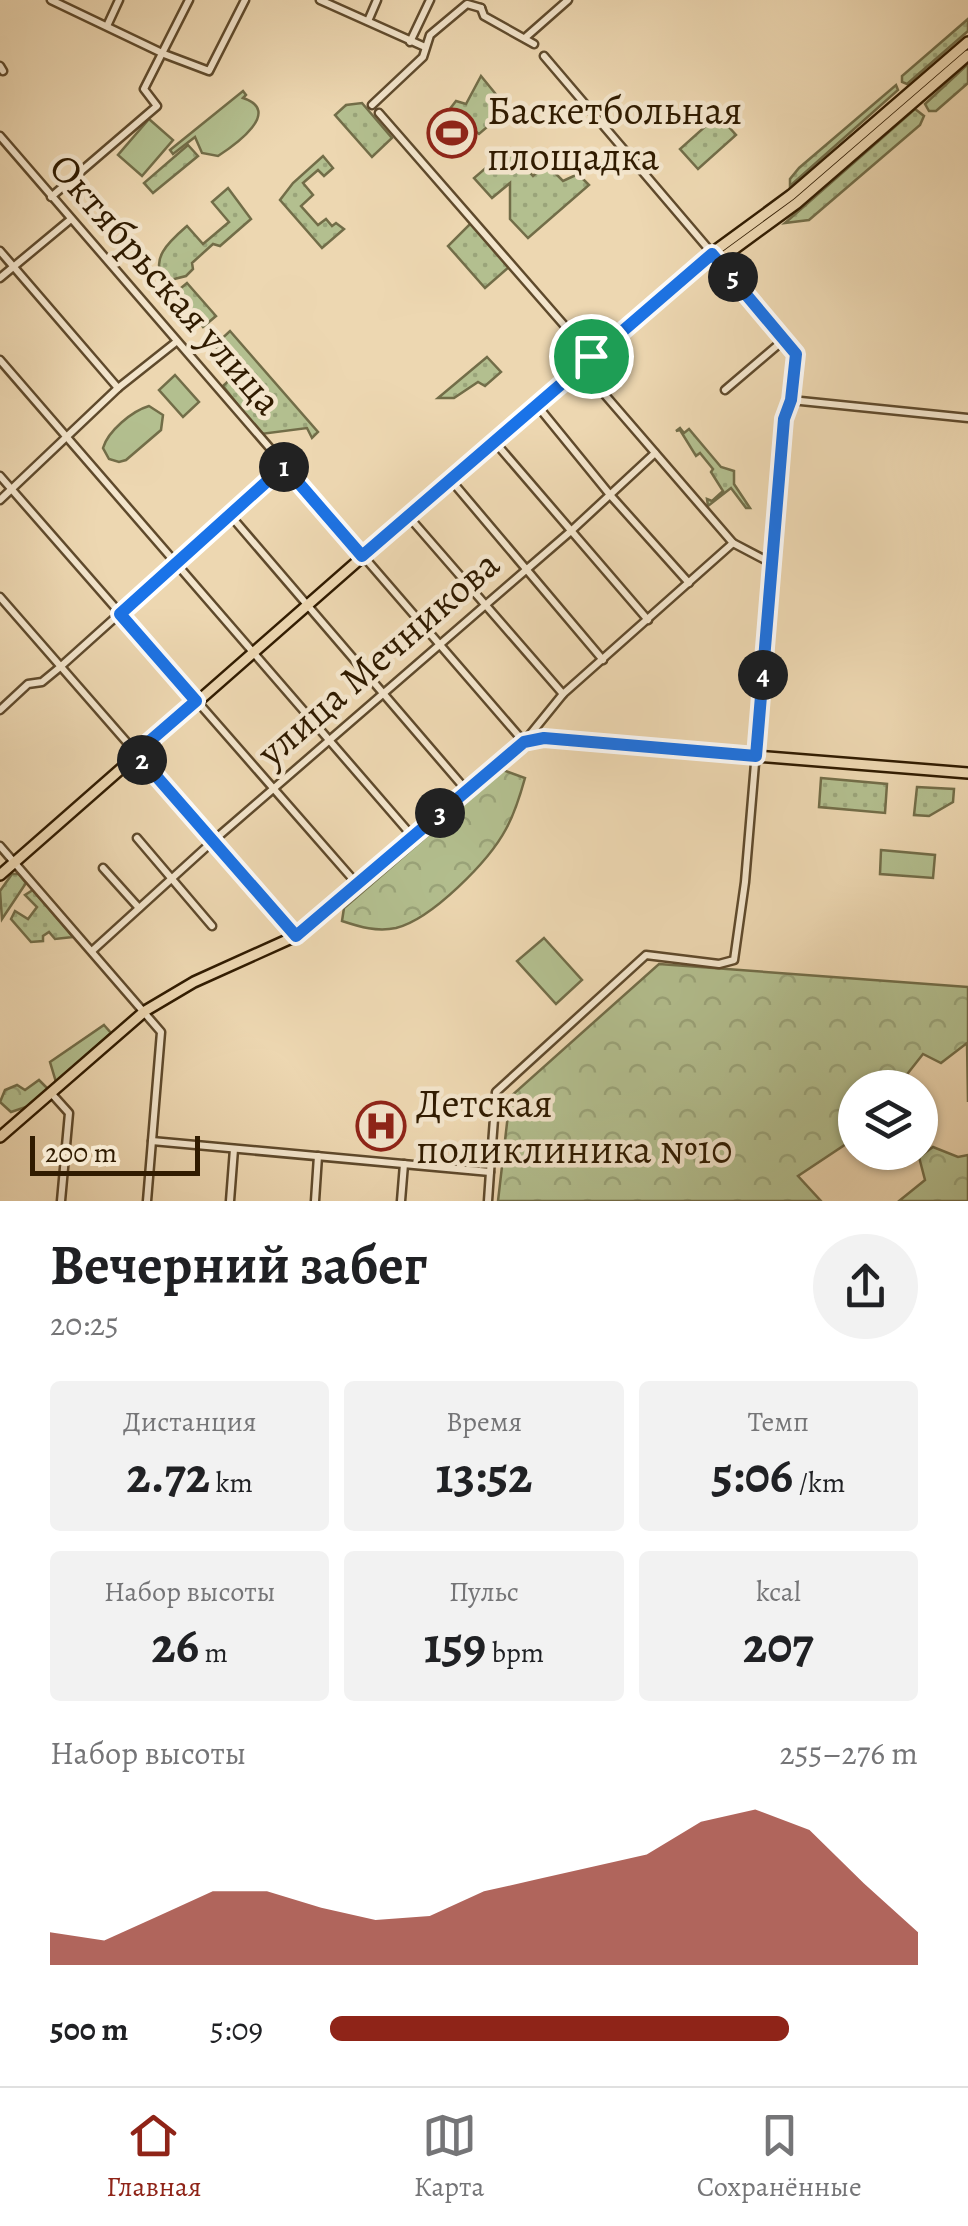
<!DOCTYPE html>
<html lang="ru">
<meta charset="utf-8">
<style>
body{margin:0;font-family:Alegreya,serif;background:#f2f2f2;color:#202124;height:100vh;display:flex;flex-direction:column;font-size:38px;white-space:nowrap}
*{box-sizing:border-box;margin:0}
p{font-size:32px;color:#757577}
.icon{flex:none;width:55px;height:55px;fill:none;stroke:currentColor;stroke-width:2;stroke-linecap:round;stroke-linejoin:round}
.map{position:relative;height:1201px;overflow:hidden}
.drawer{display:flex;flex-direction:column;background:#fff;flex:1}
.drawer>*{flex:none}
.fabs{position:absolute;left:838px;top:1070px;display:grid;gap:20px}
.fabs a{display:grid;place-items:center;width:100px;height:100px;border-radius:50%;background:#fff;box-shadow:0 2px 8px #0004;font-size:50px}
.scale{position:absolute;left:30px;bottom:25px;width:170px;box-sizing:border-box;padding-left:10px;border:5px solid #301b00;border-top:0;font-size:28px;line-height:35px;white-space:nowrap;color:#301b00;-webkit-text-stroke:8px #f3e5cc;paint-order:stroke}
.pin{position:absolute;display:grid;place-items:center;width:85px;height:85px;color:#fff;margin:-42px;border:5px solid #fff;border-radius:50%;box-shadow:0 2px 10px #0007}
.km{position:absolute;width:50px;height:50px;margin:-25px;border-radius:50%;background:#222;color:#fff;font-size:28px;line-height:50px;text-align:center}
.round{display:grid;place-items:center;flex:none;width:105px;height:105px;border-radius:52px;background:#f2f2f2}
.summary{display:flex;align-items:center;justify-content:space-between;height:170px;padding:0 50px}
h1{font-size:55px;font-weight:700;line-height:75px}
.stats{display:grid;grid-template-columns:repeat(3,1fr);gap:15px;height:170px;padding:10px 50px}
.stats div{display:grid;align-content:center;border-radius:10px;background:#f2f2f2;text-align:center}
.stats b{font-size:50px;font-weight:700}
.stats small{font-size:28px;font-weight:400}
.stats p{font-size:28px}
.chart{height:280px;padding:20px 50px}
.chart p{display:flex;justify-content:space-between}
.chart svg{width:100%;height:180px;margin-top:10px;fill:#8f2418;opacity:.7}
ul{padding:0 50px;list-style:none;font-size:32px}
li{display:grid;grid-template-columns:160px 120px 1fr;align-items:center;height:75px}
li i{height:25px;border-radius:12px;background:#8f2418}
.menu{display:flex;justify-content:space-around;align-items:center;height:140px;border-top:2px solid #e0e0e0;background:#fff;font-size:28px;color:#757577}
.menu a{display:grid;justify-items:center;gap:5px}
.menu .active{color:#8f2418}
.map>svg:first-child{display:block}
.grass{fill:url(#grass-dots);stroke:#726d48;stroke-width:2.5}
.forest{fill:url(#forest-crowns);stroke:#726d48;stroke-width:2.5}
.pitch{fill:#b3bf8f;stroke:#726d48;stroke-width:2.5}
.lines{fill:none;stroke-linecap:round;stroke-linejoin:round}
.minor-casing{stroke:#5f4a2c;stroke-width:11}
.major-casing{stroke:#301b00;stroke-width:14}
.minor{stroke:#f3e5cc;stroke-width:6}
.major{stroke:#edd7b1;stroke-width:9}
.route-casing{stroke:#fff;stroke-width:20}
.route{stroke:#1a73e8;stroke-width:12}
.labels{text-anchor:middle;dominant-baseline:central;stroke-width:9;stroke-linejoin:round;paint-order:stroke}
.poi-label{font-size:40px;fill:#301b00;stroke:#f3e5cc;text-anchor:start}
.street-label{font-size:40px;fill:#301b00;stroke:#f3e5cc}
</style>
<div class="map">
<svg width="968" height="1201" viewBox="0 0 968 1201">
<defs>
<pattern id="grass-dots" width="8" height="8" patternUnits="userSpaceOnUse" patternTransform="scale(2.5)"><rect width="8" height="8" fill="#b3bf8f"/><path d="M2 2h.1M6 6h.1" fill="none" stroke="#9aa47a" stroke-width="1.8" stroke-linecap="round"/></pattern>
<pattern id="forest-crowns" width="20" height="18" patternUnits="userSpaceOnUse" patternTransform="scale(2.5)"><rect width="20" height="18" fill="#b3bf8f"/><path d="M2 6a3 3 0 1 1 6 0M12 15a3 3 0 1 1 6 0" fill="none" stroke="#9aa47a"/></pattern>
</defs>
<rect width="100%" height="100%" fill="#edd7b1"/>
<filter id="stains"><feTurbulence type="fractalNoise" baseFrequency=".002" numOctaves="4"/><feColorMatrix values="0 0 0 0 .2 0 0 0 0 .09 0 0 0 0 .02 0 0 0 .5 -.17"/></filter>
<radialGradient id="worn" r=".72"><stop offset=".6" stop-color="#630" stop-opacity="0"/><stop offset="1" stop-color="#630" stop-opacity=".3"/></radialGradient>
<g class="grass">
<polygon points="968,19 968,31 907,84 902,82 902,76"/>
<polygon points="968,64 968,83 936,111 929,111 925,104"/>
<polygon points="481,76 508,109 479,134 464,122 458,127 446,114 456,101 466,104"/>
<polygon points="896,85 898,90 790,186 790,179 799,168"/>
<polygon points="362,103 392,138 372,157 335,115 346,105"/>
<polygon points="915,109 924,116 920,125 809,220 785,223"/>
<polygon points="718,115 736,135 698,169 680,149"/>
<polygon points="188,145 198,156 153,193 144,183"/>
<polygon points="508,149 533,176 546,164 563,181 578,174 589,185 528,238 510,219 510,183 492,198 474,178"/>
<polygon points="323,156 333,168 324,176 318,170 303,183 313,195 301,206 318,225 326,219 332,226 336,223 344,229 322,248 280,200 293,183"/>
<path d="M228,188l23,31 -31,27 -7,-2 -21,19 1,6 -7,7 -20,5c-19,-21 5,-41 21,-55l16,18 26,-22 -17,-20z"/>
<polygon points="471,223 509,267 485,288 448,246"/>
<polygon points="187,283 216,316 203,327 175,293"/>
<polygon points="230,331 318,432 312,438 307,428 261,434 223,386 234,376 215,345"/>
<polygon points="487,357 501,372 485,386 478,382 454,398 438,398"/>
<polygon points="680,428 684,433 689,429 721,467 734,471 734,484 750,508 746,508 731,488 708,506 707,499 712,501 723,491 711,472 713,469 700,453 696,456 680,430 676,431"/>
<polygon points="821,778 887,784 885,813 819,807"/>
<polygon points="917,787 954,789 953,802 929,816 914,815"/>
<polygon points="12,874 19,874 26,883 2,919 0,891"/>
<polygon points="33,890 73,937 55,939 49,932 43,936 43,941 31,942 11,919 15,911 28,919 37,907 25,895"/>
</g>
<g class="forest">
<path d="M503,770l22,8c-5,18 -10,35 -19,51 -17,32 -74,90 -110,99 -19,4 -36,-1 -54,-7l2,-13z"/>
<polygon points="659,964 968,987 968,1102 967,1043 941,1063 923,1054 897,1087 855,1088 855,1138 798,1176 821,1201 498,1201 510,1097"/>
<polygon points="104,1025 111,1033 56,1082 50,1062"/>
<polygon points="39,1080 48,1089 29,1106 11,1112 0,1102 5,1090 17,1085 25,1090"/>
<polygon points="933,1147 958,1157 968,1155 968,1201 899,1201 925,1180 919,1157"/>
</g>
<g class="pitch">
<path d="M243,91l3,4 -3,3c40,13 -8,47 -25,58l-16,-3 -7,-16 -22,17 -3,-4z"/>
<polygon points="149,119 173,140 142,176 118,155"/>
<polygon points="175,375 199,402 183,417 159,390"/>
<path d="M149,406l14,9 -2,15 -35,30 -7,2 -10,-3 -6,-11c5,-17 29,-37 46,-42z"/>
<polygon points="881,850 935,855 933,878 880,874"/>
<polygon points="544,938 582,980 556,1004 517,961"/>
</g>
<g class="lines">
<g class="minor-casing">
<g id="minor">
<polyline points="51,0 164,54 209,71 245,0"/>
<polyline points="320,0 425,47"/>
<polyline points="481,8 484,16 534,44"/>
<polyline points="368,21 377,0"/>
<polyline points="107,26 119,0"/>
<polyline points="526,37 568,0"/>
<polyline points="410,42 430,0"/>
<polyline points="544,56 712,253"/>
<polyline points="0,66 3,71"/>
<polyline points="372,105 423,57 430,35 467,4 481,8"/>
<polyline points="379,113 591,356"/>
<polyline points="0,136 524,742 563,694 733,543"/>
<polyline points="51,197 157,106 144,89 189,0"/>
<polyline points="0,251 118,388"/>
<polyline points="0,278 71,219"/>
<polyline points="0,360 413,837"/>
<polyline points="580,366 733,543 773,564"/>
<polyline points="725,390 786,338"/>
<polyline points="791,400 968,418"/>
<polyline points="536,404 611,496 689,583"/>
<polyline points="494,441 648,620"/>
<polyline points="0,476 357,884"/>
<polyline points="450,479 603,660"/>
<polyline points="0,500 118,388 176,342"/>
<polyline points="230,515 467,791"/>
<polyline points="409,517 563,694"/>
<polyline points="0,597 296,936"/>
<polyline points="0,710 28,684 42,682 59,668 284,466"/>
<polyline points="137,838 212,926"/>
<polyline points="0,846 161,1032 147,1201"/>
<polyline points="103,868 139,908"/>
<polyline points="92,951 213,841 571,531 655,453"/>
<polyline points="51,1093 69,1113 61,1201"/>
<polyline points="152,1141 490,1172 496,1092 646,955 719,964 734,960 745,882 784,419 791,400 796,354 717,260"/>
<polyline points="230,1201 234,1149"/>
<polyline points="315,1201 318,1156"/>
<polyline points="401,1201 404,1164"/>
<polyline points="488,1201 490,1172"/>
</g>
</g>
<g class="major-casing">
<g id="major">
<polyline points="706,263 726,255 797,203 968,55"/>
<polyline points="0,875 630,322 704,264 712,253 791,195 968,42"/>
<polyline points="0,1137 145,1011 194,982 296,936 524,742 544,739 968,773"/>
</g>
</g>
<use href="#minor" class="minor"/>
<use href="#major" class="major"/>
</g>
<g class="lines">
<g class="route-casing">
<polygon id="route" points="712,254 796,354 791,400 784,419 756,756 544,738 524,742 296,936 136,753 196,701 120,614 284,466 362,556"/>
</g>
<use href="#route" class="route"/>
</g>
<defs>
<g id="stadium-ring" transform="scale(2.5)"><circle r="9.5" fill="#f3e5cc" stroke="#8f2418" stroke-width="1.5"/><path d="M0-5a6.5 5 0 1 0 0 10a6.5 5 0 1 0 0-10ZM-3.5-1.8h7v3.6h-7Z" fill="#8f2418"/></g>
<g id="hospital-ring" transform="scale(2.5)"><circle r="9.5" fill="#f3e5cc" stroke="#8f2418" stroke-width="1.5"/><path d="M-5-5h3v3.5h4V-5h3V5h-3V1.5h-4V5h-3Z" fill="#8f2418"/></g>
</defs>
<g fill-rule="evenodd">
<use href="#stadium-ring" x="452" y="133"/>
<use href="#hospital-ring" x="381" y="1126"/>
</g>
<g class="labels">
<g class="poi-label">
<text x="487" y="110">Баскетбольная<tspan x="487" dy="46">площадка</tspan></text>
<text x="416" y="1103">Детская<tspan x="416" dy="46">поликлиника №10</tspan></text>
</g>
<g class="street-label">
<text transform="translate(166 284) rotate(49)">Октябрьская улица</text>
<text transform="translate(378 658) rotate(-41)">улица Мечникова</text>
</g>
</g>
<rect width="100%" height="100%" filter="url(#stains)"/>
<rect width="100%" height="100%" fill="url(#worn)"/>
</svg>
<div class="fabs">
<a><svg class="icon" aria-label="layers" viewBox="0 0 24 24"><path d="M12 4l9 5-9 5-9-5zM3 14l9 5 9-5"/></svg></a>
</div>
<div class="scale">200 m</div>
<div class="pin" style="left:591px;top:356px;background:#1e9e55"><svg class="icon" aria-label="arrive" viewBox="0 0 24 24"><path d="M6 21V4h12l-3 4 3 4H6"/></svg></div>
<b class="km" style="left:284px;top:467px">1</b>
<b class="km" style="left:142px;top:760px">2</b>
<b class="km" style="left:440px;top:813px">3</b>
<b class="km" style="left:763px;top:675px">4</b>
<b class="km" style="left:733px;top:277px">5</b>
</div>
<section class="drawer">
<div class="summary"><div><h1>Вечерний забег</h1><p>20:25</p></div><a class="round"><svg class="icon" aria-label="share" viewBox="0 0 24 24"><path d="M12 15V3M7 8l5-5 5 5M5 13v7h14v-7"/></svg></a></div>
<div class="stats">
<div><p>Дистанция</p><b>2.72<small> km</small></b></div>
<div><p>Время</p><b>13:52</b></div>
<div><p>Темп</p><b>5:06<small> /km</small></b></div>
</div>
<div class="stats">
<div><p>Набор высоты</p><b>26<small> m</small></b></div>
<div><p>Пульс</p><b>159<small> bpm</small></b></div>
<div><p>kcal</p><b>207</b></div>
</div>
<div class="chart"><p><span>Набор высоты</span>255–276 m</p>
<svg viewBox="0 0 160 44" preserveAspectRatio="none"><path d="M0 44V36L10 38L20 32L30 26L40 26L50 30L60 33L70 32L80 26L90 23L100 20L110 17L120 9L130 6L140 11L150 24L160 36V44z"/></svg>
</div>
<ul>
<li><b>500 m</b>5:09<i style="width:78%"></i></li>
</ul>
</section>
<nav class="menu">
<a class="active"><svg class="icon" aria-label="home" viewBox="0 0 24 24"><path d="M3 11l9-7 9 7M6 9v11h12V9"/></svg>Главная</a>
<a><svg class="icon" aria-label="map" viewBox="0 0 24 24"><path d="M3 6l6-2 6 2 6-2v14l-6 2-6-2-6 2zM9 4v14M15 6v14"/></svg>Карта</a>
<a><svg class="icon" aria-label="saved" viewBox="0 0 24 24"><path d="M7 4h10v16l-5-4-5 4z"/></svg>Сохранённые</a>
</nav>
